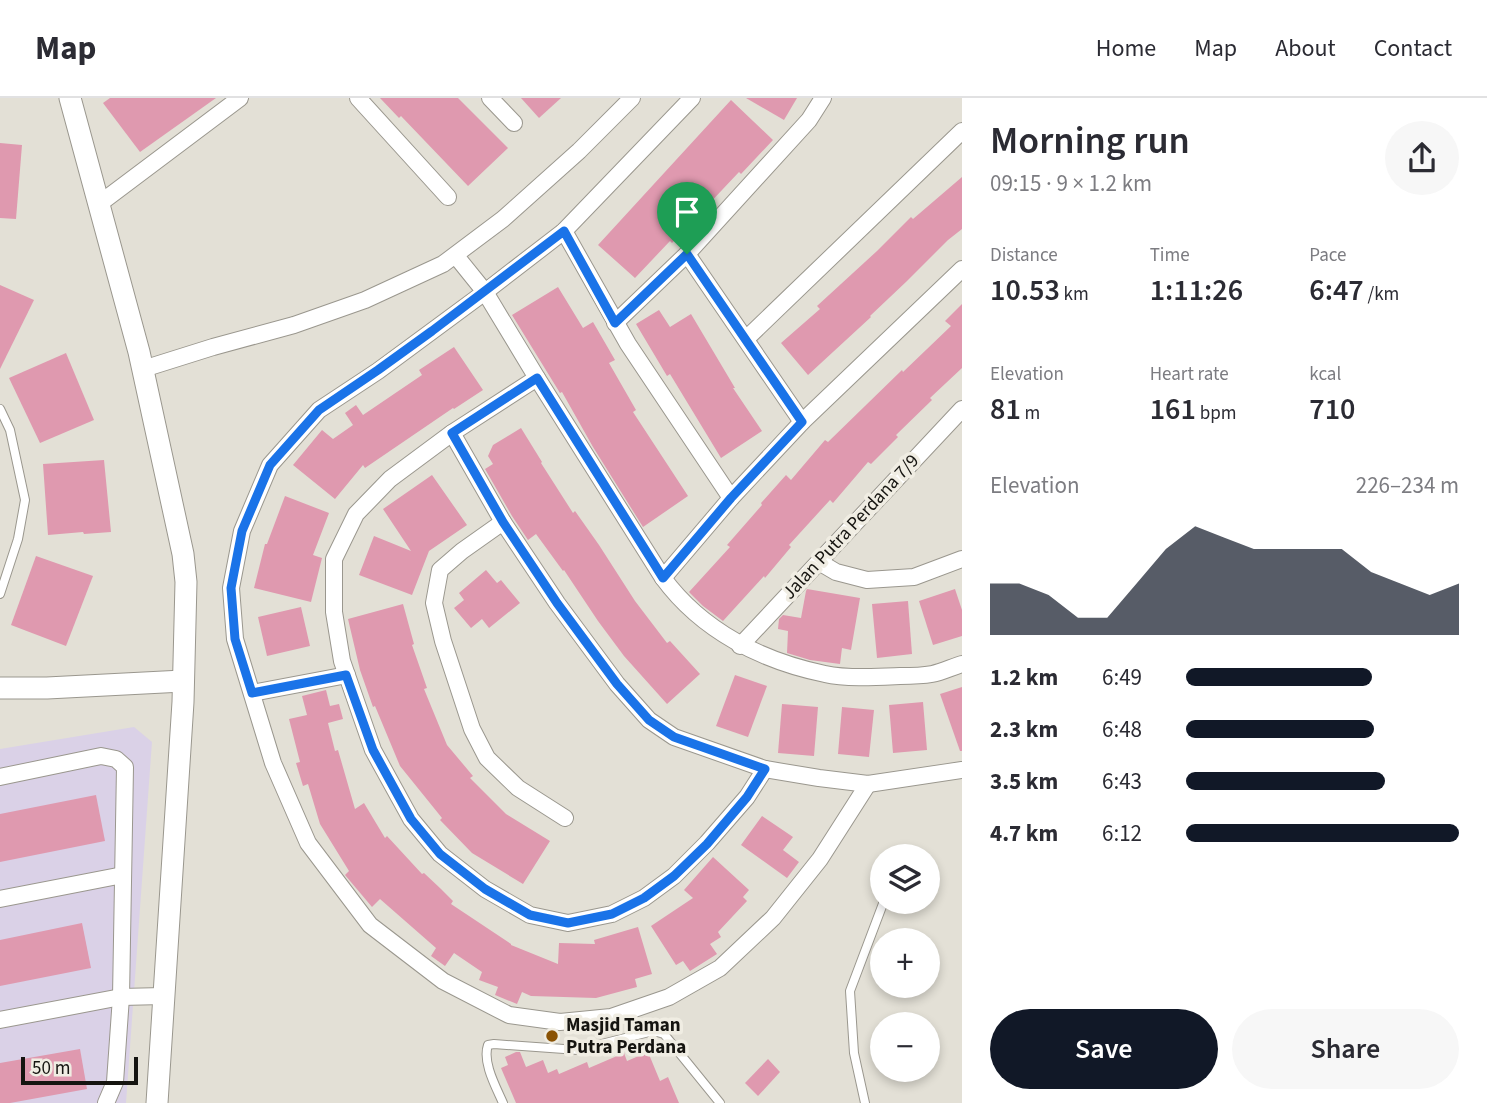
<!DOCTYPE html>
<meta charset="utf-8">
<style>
body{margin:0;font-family:"Source Sans 3",sans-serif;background:#f7f7f7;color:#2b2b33;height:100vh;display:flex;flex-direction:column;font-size:26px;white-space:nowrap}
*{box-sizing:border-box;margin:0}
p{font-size:23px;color:#7c7c81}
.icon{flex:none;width:38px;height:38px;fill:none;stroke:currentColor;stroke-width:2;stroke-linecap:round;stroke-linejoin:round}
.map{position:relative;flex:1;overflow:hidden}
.side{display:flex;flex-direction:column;background:#fff;width:525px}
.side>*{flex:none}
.controls{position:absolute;left:870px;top:746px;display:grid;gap:14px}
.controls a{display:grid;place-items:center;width:70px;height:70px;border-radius:50%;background:#fff;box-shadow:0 4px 10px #0003;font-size:35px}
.scale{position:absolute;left:21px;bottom:18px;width:117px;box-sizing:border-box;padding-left:7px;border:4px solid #151410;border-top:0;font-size:19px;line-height:24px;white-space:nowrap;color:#151410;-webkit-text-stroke:5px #f0ede3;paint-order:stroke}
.pin{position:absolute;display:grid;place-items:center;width:60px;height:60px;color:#fff;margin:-72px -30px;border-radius:50% 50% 50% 0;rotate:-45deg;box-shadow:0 0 7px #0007}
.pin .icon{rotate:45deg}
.round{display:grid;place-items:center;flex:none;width:74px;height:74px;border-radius:37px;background:#f7f7f7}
.summary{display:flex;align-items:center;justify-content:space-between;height:119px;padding:0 28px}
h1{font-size:38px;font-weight:600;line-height:52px}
.metrics{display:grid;grid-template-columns:repeat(3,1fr);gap:10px;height:119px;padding:7px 28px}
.metrics div{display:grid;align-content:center}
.metrics b{font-size:30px;font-weight:600}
.metrics small{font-size:19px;font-weight:400}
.metrics p{font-size:19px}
.chart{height:196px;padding:14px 28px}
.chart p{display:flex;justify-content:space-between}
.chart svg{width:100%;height:126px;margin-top:7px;fill:#111827;opacity:.7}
.primary-button{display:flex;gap:14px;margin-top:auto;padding:14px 28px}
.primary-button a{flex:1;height:80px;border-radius:42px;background:#111827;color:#fff;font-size:28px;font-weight:600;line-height:80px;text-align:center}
.primary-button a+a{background:#f7f7f7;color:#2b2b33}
ul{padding:0 28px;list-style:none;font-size:23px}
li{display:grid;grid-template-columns:112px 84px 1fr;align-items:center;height:52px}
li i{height:18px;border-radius:9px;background:#111827}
header{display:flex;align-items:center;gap:42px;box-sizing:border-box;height:98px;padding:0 35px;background:#fff;border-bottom:2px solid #e1e1e2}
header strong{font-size:33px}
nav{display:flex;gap:38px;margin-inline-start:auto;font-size:24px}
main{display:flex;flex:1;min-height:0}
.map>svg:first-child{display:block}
.commercial{fill:#dad1e7}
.building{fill:#df99af}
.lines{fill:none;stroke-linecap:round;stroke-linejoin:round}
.lane-casing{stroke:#9a978e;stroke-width:10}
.street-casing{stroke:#9a978e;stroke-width:18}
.secondary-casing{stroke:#9a978e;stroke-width:23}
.lane{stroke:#fff;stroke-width:8}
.street{stroke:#fff;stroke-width:16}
.secondary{stroke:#fff;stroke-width:21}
.route-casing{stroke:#fff;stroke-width:14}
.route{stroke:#1a73e8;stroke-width:9}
.poi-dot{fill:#8a5305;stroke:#f0ede3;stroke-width:2.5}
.labels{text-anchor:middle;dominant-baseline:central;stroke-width:7;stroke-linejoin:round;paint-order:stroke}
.street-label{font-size:19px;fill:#151410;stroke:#f0ede3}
.poi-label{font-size:19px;font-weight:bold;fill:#151410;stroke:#f0ede3;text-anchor:start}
</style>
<header>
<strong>Map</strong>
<nav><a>Home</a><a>Map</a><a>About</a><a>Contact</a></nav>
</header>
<main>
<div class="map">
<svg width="962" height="1005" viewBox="0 0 962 1005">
<rect width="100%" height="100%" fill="#e3e0d6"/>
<polygon class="commercial" points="134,629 152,644 126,1005 0,1005 0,651"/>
<g class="building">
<polygon points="110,0 216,0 140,54 103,5"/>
<polygon points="380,0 458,0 508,50 468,88 401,18 399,20"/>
<polygon points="521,0 561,0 539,20"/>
<polygon points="746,0 797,0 784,22"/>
<polygon points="731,2 773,42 741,76 739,74 672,145 670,143 635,180 598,147"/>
<polygon points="0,45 22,47 16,121 0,120"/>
<polygon points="962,79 962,131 948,142 907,183 870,218 871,219 808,277 781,245 820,211 817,208 877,153 911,119 913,121"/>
<polygon points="0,187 34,202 0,271"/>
<polygon points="558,189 583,230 593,224 615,262 609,265 636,312 633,314 688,398 643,429 593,349 562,294 560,295 512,217"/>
<polygon points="962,206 962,270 930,300 932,302 896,337 898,339 871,366 868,364 833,405 830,402 789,447 791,449 765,480 764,478 723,523 703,508 689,494 730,449 727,447 762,407 761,405 786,377 791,382 825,342 828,344 902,272 903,274 951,228 945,223"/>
<polygon points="659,212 670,229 691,216 735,290 733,290 762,333 721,360 670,276 667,278 636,226"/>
<polygon points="454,249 483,292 454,311 453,310 365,370 363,367 335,401 293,367 322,332 333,341 353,327 345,315 356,307 363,317 422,277 419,272"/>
<polygon points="66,255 94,322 40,345 9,280"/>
<polygon points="521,330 542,364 541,365 573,415 575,413 599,447 635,503 667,545 670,543 700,576 667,606 624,558 598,523 564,472 563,473 536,436 528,442 512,418 485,371 493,366 488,358 493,347"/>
<polygon points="104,362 111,434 84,436 83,434 48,437 43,366"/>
<polygon points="432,377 467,427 429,453 412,497 359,477 374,438 411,453 383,411"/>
<polygon points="285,398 329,415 313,457 322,460 311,504 254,490 265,446 267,446"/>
<polygon points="36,458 93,478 66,548 11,527"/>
<polygon points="486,472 497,485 501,482 520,505 489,530 482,521 471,530 454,510 464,502 459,495"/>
<polygon points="807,491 860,500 851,552 842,550 840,566 810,562 787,555 788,533 778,531 779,521 783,517 801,520 806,493"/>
<polygon points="955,491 962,512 962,538 933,547 919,503"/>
<polygon points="908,503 912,556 877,560 872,506"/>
<polygon points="403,506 414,546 412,547 427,590 424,591 447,647 473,678 470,680 506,716 550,743 523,786 472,755 440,722 442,720 400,668 375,608 373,609 360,572 348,521"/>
<polygon points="301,509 310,548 267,558 258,519"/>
<polygon points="735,577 767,588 748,639 716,628"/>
<polygon points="962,589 962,653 960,653 940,596"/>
<polygon points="326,592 330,608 339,606 343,621 328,625 335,653 338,652 355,711 364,705 385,740 387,738 422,776 424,775 441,791 453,803 451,806 511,846 511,847 558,866 559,845 595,846 594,842 638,829 652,876 635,881 637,889 596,900 531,898 522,894 517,906 495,897 498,889 479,882 482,874 454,855 445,868 431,858 436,850 380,801 372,809 345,777 349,773 320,726 308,686 303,688 296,665 300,664 289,621 307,617 302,598"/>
<polygon points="923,604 927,652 893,655 889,607"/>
<polygon points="782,606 818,609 814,658 778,655"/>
<polygon points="842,609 874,612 869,659 838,656"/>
<polygon points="96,697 105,743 0,764 0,716"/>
<polygon points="762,718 793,739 783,752 799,764 787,780 741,747"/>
<polygon points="713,759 749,792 743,799 747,803 718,834 721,839 710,846 717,856 690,873 683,863 676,867 651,828 693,800 684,792"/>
<polygon points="82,825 91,870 0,888 0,842"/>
<polygon points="80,951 87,991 10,1005 0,1005 0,965"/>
<polygon points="516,954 520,954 526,969 543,962 548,975 557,971 559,976 587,964 589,970 624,955 627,963 648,954 660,983 668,979 679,1005 516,1005 501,970 508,967 505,959"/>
<polygon points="768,961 780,974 758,998 745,985"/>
</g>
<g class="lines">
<g class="lane-casing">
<g id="lane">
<polyline points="0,311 10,332 25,402 18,441 0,496"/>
<path d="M503,1005c-7,-16 -21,-41 -15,-58l6,-1 84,6 71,-18h8l7,2 56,69"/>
<polyline points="865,1005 854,955 850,893 884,803"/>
</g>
</g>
<g class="street-casing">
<g id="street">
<polyline points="358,0 448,99"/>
<polyline points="490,0 514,25"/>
<polyline points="692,0 564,133 485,194 378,273 319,312 270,367 242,433 231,490 235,541 273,665 308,745 370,827 443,883 509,917 560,924 611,919 669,899 720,870 773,820 820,761 868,686"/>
<polyline points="99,106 240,0"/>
<polyline points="564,133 628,246 731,400"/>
<polyline points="687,156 802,324"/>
<path d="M456,158l29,36 52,86 126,200c39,53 99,83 162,96 21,5 53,3 75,2 10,0 21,0 32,-2 10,-2 20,-7 30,-10"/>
<polyline points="615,225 687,156 809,22 823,0"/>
<polyline points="746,241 962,33"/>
<polyline points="143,271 213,249 294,227 365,202 443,166 503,121 579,53 632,0"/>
<polyline points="537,280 452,335 390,381 356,416 334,461 334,514 342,563 373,652 411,721 440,756 485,791 530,817 568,825 612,816 644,800 674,778 707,745 747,699 765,671"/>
<polyline points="452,335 503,424 557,505 617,586 649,622 674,639 765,671 819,680 868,686 962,672"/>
<polyline points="503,424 462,453 440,472 434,505 443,543 472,631 487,660 518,690 565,720"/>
<polyline points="819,464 836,474 867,482 914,479 962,461"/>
<polyline points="663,480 731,400 802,324 962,171"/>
<polyline points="740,548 962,311"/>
<polyline points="252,595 347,577"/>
<polyline points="0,679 101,658 116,661 125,669 121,899 115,984 106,1005"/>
<polyline points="0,801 123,777"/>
<polyline points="0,922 121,899 163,898"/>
</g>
</g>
<g class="secondary-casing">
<g id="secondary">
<polyline points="70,0 139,254 183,456 186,484 183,604 157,1005"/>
<polyline points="0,590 47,590 183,583"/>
</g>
</g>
<use href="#lane" class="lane"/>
<use href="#street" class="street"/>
<use href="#secondary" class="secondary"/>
</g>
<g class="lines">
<g class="route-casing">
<polygon id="route" points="564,133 615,225 687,156 802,324 731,400 663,480 537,280 452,335 503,424 557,505 617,586 649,622 674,639 765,671 747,699 707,746 674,778 644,800 612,816 568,825 530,817 485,791 440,756 411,721 373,652 346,577 252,595 235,541 231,490 242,433 270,367 319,312 378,272 432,233"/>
</g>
<use href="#route" class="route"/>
</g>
<circle class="poi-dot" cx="552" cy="938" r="7"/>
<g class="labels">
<g class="street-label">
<text transform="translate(851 429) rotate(-47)">Jalan Putra Perdana 7/9</text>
</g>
<g class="poi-label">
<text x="566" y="927">Masjid Taman<tspan x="566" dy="22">Putra Perdana</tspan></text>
</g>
</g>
</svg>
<div class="controls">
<a><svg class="icon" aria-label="layers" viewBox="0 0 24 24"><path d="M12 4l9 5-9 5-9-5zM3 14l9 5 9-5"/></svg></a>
<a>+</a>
<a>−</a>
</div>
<div class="scale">50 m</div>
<div class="pin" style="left:687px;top:156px;background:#1e9e55"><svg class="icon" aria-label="arrive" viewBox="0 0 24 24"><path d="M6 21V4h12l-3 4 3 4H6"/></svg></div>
</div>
<section class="side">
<div class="summary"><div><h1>Morning run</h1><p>09:15 · 9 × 1.2 km</p></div><a class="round"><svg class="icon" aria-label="share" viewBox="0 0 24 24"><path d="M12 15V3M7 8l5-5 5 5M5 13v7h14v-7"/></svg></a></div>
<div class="metrics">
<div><p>Distance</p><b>10.53<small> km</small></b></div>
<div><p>Time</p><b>1:11:26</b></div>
<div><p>Pace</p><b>6:47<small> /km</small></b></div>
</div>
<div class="metrics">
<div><p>Elevation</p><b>81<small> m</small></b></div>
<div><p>Heart rate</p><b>161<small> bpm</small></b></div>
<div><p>kcal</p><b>710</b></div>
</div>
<div class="chart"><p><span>Elevation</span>226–234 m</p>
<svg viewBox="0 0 160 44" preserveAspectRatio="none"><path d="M0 44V26L10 26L20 30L30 38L40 38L50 26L60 14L70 6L80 10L90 14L100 14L110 14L120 14L130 22L140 26L150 30L160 26V44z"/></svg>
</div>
<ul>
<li><b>1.2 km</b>6:49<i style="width:68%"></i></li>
<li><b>2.3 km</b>6:48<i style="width:69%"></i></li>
<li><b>3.5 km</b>6:43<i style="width:73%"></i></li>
<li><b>4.7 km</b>6:12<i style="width:100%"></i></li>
</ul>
<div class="primary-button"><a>Save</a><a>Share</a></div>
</section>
</main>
